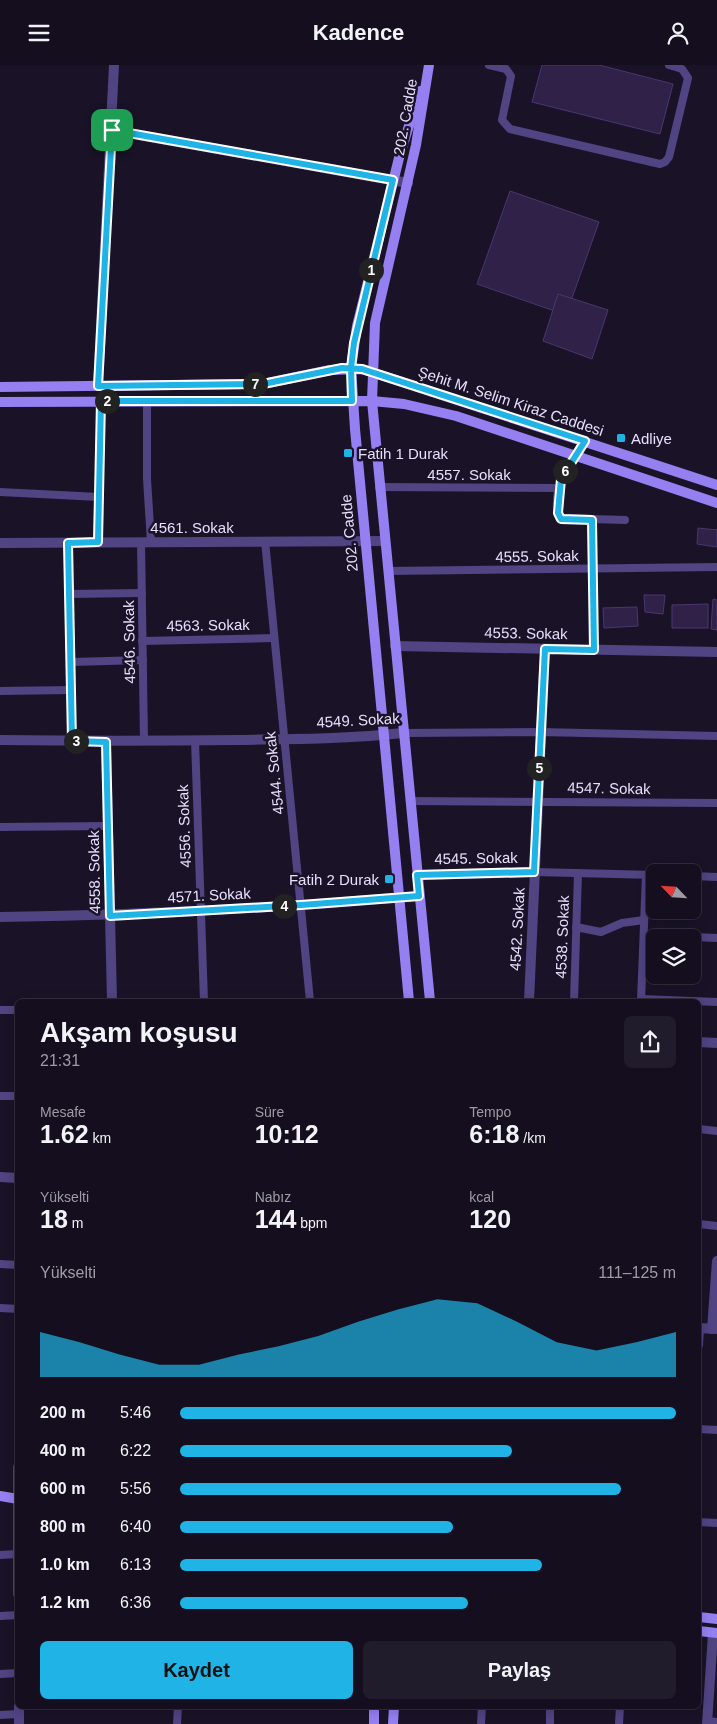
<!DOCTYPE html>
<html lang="tr">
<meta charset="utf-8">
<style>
body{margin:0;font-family:Arial,sans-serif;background:#211c2b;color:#f1f3f6;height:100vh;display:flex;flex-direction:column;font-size:19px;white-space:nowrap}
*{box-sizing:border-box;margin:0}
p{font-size:16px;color:#9d9ca4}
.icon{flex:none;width:28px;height:28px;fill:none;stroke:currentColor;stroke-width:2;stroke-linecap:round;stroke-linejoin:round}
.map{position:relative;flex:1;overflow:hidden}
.sheet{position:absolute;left:15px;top:934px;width:686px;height:710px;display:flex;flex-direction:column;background:#140e1e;border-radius:8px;box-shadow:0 2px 12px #0003,0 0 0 1px #332e3c}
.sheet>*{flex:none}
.needle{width:32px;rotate:295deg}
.controls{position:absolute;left:646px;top:799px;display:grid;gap:10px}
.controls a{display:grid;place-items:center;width:55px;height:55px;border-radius:8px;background:#140e1e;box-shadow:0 2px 12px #0003,0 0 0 1px #332e3c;font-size:25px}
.pin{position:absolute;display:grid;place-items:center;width:42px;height:42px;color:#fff;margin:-21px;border-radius:10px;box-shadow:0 2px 8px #0006}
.km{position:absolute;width:25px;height:25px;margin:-12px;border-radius:50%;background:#222;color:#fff;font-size:14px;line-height:25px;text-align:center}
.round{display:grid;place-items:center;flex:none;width:52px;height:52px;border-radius:8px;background:#211c2b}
.head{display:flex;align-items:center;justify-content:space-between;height:85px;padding:0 25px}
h1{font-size:28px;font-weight:800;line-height:38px}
.figures{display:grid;grid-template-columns:repeat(3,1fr);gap:8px;height:85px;padding:5px 25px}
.figures div{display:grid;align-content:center}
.figures b{font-size:25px;font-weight:800}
.figures small{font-size:14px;font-weight:400}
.figures p{font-size:14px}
.chart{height:140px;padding:10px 25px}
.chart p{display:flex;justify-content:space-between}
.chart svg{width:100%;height:90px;margin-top:5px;fill:#1fb3e6;opacity:.7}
.action{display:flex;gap:10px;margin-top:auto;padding:10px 25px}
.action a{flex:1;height:58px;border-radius:8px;background:#1fb3e6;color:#111;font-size:20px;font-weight:800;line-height:58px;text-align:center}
.action a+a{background:#211c2b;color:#f1f3f6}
ul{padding:0 25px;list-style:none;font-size:16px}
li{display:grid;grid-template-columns:80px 60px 1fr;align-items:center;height:38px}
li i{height:12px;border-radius:6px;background:#1fb3e6}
header{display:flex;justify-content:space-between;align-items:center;height:65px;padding:0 25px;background:#140e1e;font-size:22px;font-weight:800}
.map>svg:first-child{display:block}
.building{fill:#2f2147;stroke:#4b3670}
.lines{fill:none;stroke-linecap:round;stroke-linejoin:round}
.lane{stroke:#504482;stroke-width:8}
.street{stroke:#504482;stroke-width:10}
.secondary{stroke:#9480f1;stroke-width:10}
.route-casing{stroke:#fff;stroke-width:10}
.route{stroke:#1fb3e6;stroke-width:6}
.poi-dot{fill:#1fb3e6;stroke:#1a1328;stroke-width:2}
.labels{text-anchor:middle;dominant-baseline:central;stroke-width:5;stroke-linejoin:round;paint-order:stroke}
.street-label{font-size:15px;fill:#e6defb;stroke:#1a1328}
.poi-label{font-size:15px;fill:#e6defb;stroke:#1a1328;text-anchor:start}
</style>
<header><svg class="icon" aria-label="menu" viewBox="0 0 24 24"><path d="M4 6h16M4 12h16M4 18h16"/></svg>Kadence<svg class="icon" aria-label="person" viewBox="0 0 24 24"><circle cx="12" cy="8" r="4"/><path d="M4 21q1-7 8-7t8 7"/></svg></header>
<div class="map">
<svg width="717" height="1659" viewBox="0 0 717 1659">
<rect width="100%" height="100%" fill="#1a1328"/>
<g class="building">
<polygon points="542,0 599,0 673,19 660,69 532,37"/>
<polygon points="510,126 599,157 566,250 477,219"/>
<polygon points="558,229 608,245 592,294 543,276"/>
<polygon points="698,463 717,465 717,482 697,479"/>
<polygon points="644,530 665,530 663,549 645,547"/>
<polygon points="713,534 717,535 717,565 711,564"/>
<polygon points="708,539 708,563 672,563 672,540"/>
<polygon points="637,542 638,561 604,563 603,543"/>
</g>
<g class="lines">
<g class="lane">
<polyline points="489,0 506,4 511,11 502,55 510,64 660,99 665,97 669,92 688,13 682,4 669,0"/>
<polyline points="147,336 147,414 151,477"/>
<path d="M585,376c-15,23 -35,47 -26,77l66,2"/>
<polyline points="379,422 558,423"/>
<polyline points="0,427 99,432"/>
<polyline points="591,455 594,585"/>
<polyline points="265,476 310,936"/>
<polyline points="97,477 101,336"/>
<polyline points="141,477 144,676"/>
<polyline points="68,478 72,676"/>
<polyline points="388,506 717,502"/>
<polyline points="69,529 142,528"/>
<polyline points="142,576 274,573"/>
<polyline points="71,597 143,595"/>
<polyline points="0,626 71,625"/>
<polyline points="403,668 541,667 717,671"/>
<polyline points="195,675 204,936"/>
<polyline points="410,736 717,738"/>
<polyline points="0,762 107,761"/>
<polyline points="535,807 655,810"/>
<polyline points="692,811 717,812"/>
<polyline points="576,862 601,867 622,858 644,855"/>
<polyline points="644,870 717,873"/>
<polyline points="641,934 717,937"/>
<polyline points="574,936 578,808"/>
<polyline points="641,936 646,810"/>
<polyline points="0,945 18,945"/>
<polyline points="0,1031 18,1031"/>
<polyline points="699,1064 717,1066"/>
<polyline points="699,1159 717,1161"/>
<polyline points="0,1199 18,1200"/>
<polyline points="0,1243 18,1244"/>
<polyline points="699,1280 700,1263"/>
<polyline points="699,1364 717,1365"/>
<polyline points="699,1457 717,1458"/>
<polyline points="0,1490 17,1489"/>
<polyline points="0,1551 18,1550"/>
<polyline points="0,1609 18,1608"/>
<polyline points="0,1650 19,1649"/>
<polyline points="707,1656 717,1657"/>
<polyline points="177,1659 178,1641"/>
<polyline points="481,1659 482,1641"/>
<polyline points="550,1659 550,1641"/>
<polyline points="619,1659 620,1641"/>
</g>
<g class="street">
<polyline points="111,65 408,118"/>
<polyline points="98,321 114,0"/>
<polyline points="0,478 385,476"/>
<polyline points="395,581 717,587"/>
<path d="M0,675c79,1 157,1 236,0 56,-1 112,-1 167,-7"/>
<polyline points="106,677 112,936"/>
<polyline points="417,810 535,807"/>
<path d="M0,852c140,-2 280,-9 419,-21"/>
<polyline points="529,936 545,584"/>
<polyline points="699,977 717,978"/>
<polyline points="0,1112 18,1113"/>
<polyline points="699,1263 717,1264"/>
<polyline points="712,1264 717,1196"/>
<polyline points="18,1402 18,1529"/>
<polyline points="19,1641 19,1659"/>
<polyline points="707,1659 713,1568"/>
</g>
<g class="secondary">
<polyline points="429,0 416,80 375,258 372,336 430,936"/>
<polyline points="0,322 263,319 330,305 362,304 717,420"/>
<polyline points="0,337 372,336 404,339 456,351 717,438"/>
<polyline points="409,936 355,364 351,303 357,261 400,89 420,26"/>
<polyline points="0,1431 18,1434"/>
<polyline points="699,1552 717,1554"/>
<polyline points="699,1566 717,1568"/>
<polyline points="374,1641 374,1659"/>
<polyline points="393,1659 394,1641"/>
</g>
</g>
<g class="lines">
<g class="route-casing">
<polyline id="route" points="112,65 393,115 354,278 351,303 352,336 101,336 98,477 68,478 72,676 106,677 110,851 301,840 419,831 417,810 534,807 545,584 594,585 592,455 561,454 558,448 561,414 585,376 362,304 342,303 263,319 98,321 112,65"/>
</g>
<use href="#route" class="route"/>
</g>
<g class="poi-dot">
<rect x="616" y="368" width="10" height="10" rx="2.5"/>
<rect x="343" y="383" width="10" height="10" rx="2.5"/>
<rect x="384" y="809" width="10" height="10" rx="2.5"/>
</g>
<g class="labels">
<g class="street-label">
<text transform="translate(405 52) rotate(-80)">202. Cadde</text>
<text transform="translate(511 336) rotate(18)">Şehit M. Selim Kiraz Caddesi</text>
<text x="469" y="409">4557. Sokak</text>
<text x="192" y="462">4561. Sokak</text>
<text transform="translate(349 468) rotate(-95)">202. Cadde</text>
<text transform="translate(537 491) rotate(-1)">4555. Sokak</text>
<text transform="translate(208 560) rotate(-1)">4563. Sokak</text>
<text transform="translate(526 568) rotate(1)">4553. Sokak</text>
<text transform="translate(129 577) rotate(-91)">4546. Sokak</text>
<text transform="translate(358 655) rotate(-3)">4549. Sokak</text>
<text transform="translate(274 708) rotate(-96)">4544. Sokak</text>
<text transform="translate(609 723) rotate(1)">4547. Sokak</text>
<text transform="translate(184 761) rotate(-92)">4556. Sokak</text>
<text transform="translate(476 793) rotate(-1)">4545. Sokak</text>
<text transform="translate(94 807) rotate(-91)">4558. Sokak</text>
<text transform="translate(209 830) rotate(-3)">4571. Sokak</text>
<text transform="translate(517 864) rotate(-87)">4542. Sokak</text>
<text transform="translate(562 872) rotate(-88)">4538. Sokak</text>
</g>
<g class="poi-label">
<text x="631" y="373">Adliye</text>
<text x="358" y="388">Fatih 1 Durak</text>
<text x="379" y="814" text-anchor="end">Fatih 2 Durak</text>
</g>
</g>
</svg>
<div class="controls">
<a><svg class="needle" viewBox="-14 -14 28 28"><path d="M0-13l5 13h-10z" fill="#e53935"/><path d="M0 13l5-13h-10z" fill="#9d9ca4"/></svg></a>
<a><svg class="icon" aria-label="layers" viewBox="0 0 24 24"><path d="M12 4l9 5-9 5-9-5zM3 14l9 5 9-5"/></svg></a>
</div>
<div class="pin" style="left:112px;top:65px;background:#1e9e55"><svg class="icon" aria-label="arrive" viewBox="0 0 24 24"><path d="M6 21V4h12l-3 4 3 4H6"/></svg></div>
<b class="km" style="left:371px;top:205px">1</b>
<b class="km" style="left:107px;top:336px">2</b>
<b class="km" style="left:76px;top:676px">3</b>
<b class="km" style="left:284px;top:841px">4</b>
<b class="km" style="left:539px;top:703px">5</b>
<b class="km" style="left:565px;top:406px">6</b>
<b class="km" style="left:255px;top:319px">7</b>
<section class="sheet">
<div class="head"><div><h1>Akşam koşusu</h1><p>21:31</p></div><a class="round"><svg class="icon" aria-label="share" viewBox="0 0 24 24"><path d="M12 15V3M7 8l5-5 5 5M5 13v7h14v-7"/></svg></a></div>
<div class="figures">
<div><p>Mesafe</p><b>1.62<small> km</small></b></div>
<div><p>Süre</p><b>10:12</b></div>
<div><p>Tempo</p><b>6:18<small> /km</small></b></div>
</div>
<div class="figures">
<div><p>Yükselti</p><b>18<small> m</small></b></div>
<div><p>Nabız</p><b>144<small> bpm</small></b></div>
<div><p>kcal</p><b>120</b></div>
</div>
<div class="chart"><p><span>Yükselti</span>111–125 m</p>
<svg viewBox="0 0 160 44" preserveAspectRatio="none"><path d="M0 44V22L10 27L20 33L30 38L40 38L50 33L60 29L70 24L80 17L90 11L100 6L110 8L120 17L130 27L140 31L150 27L160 22V44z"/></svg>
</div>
<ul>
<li><b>200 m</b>5:46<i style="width:100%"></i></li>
<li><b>400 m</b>6:22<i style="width:67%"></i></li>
<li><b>600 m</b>5:56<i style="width:89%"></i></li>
<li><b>800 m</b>6:40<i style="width:55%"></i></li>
<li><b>1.0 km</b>6:13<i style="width:73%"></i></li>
<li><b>1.2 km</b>6:36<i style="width:58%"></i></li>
</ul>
<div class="action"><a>Kaydet</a><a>Paylaş</a></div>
</section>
</div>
